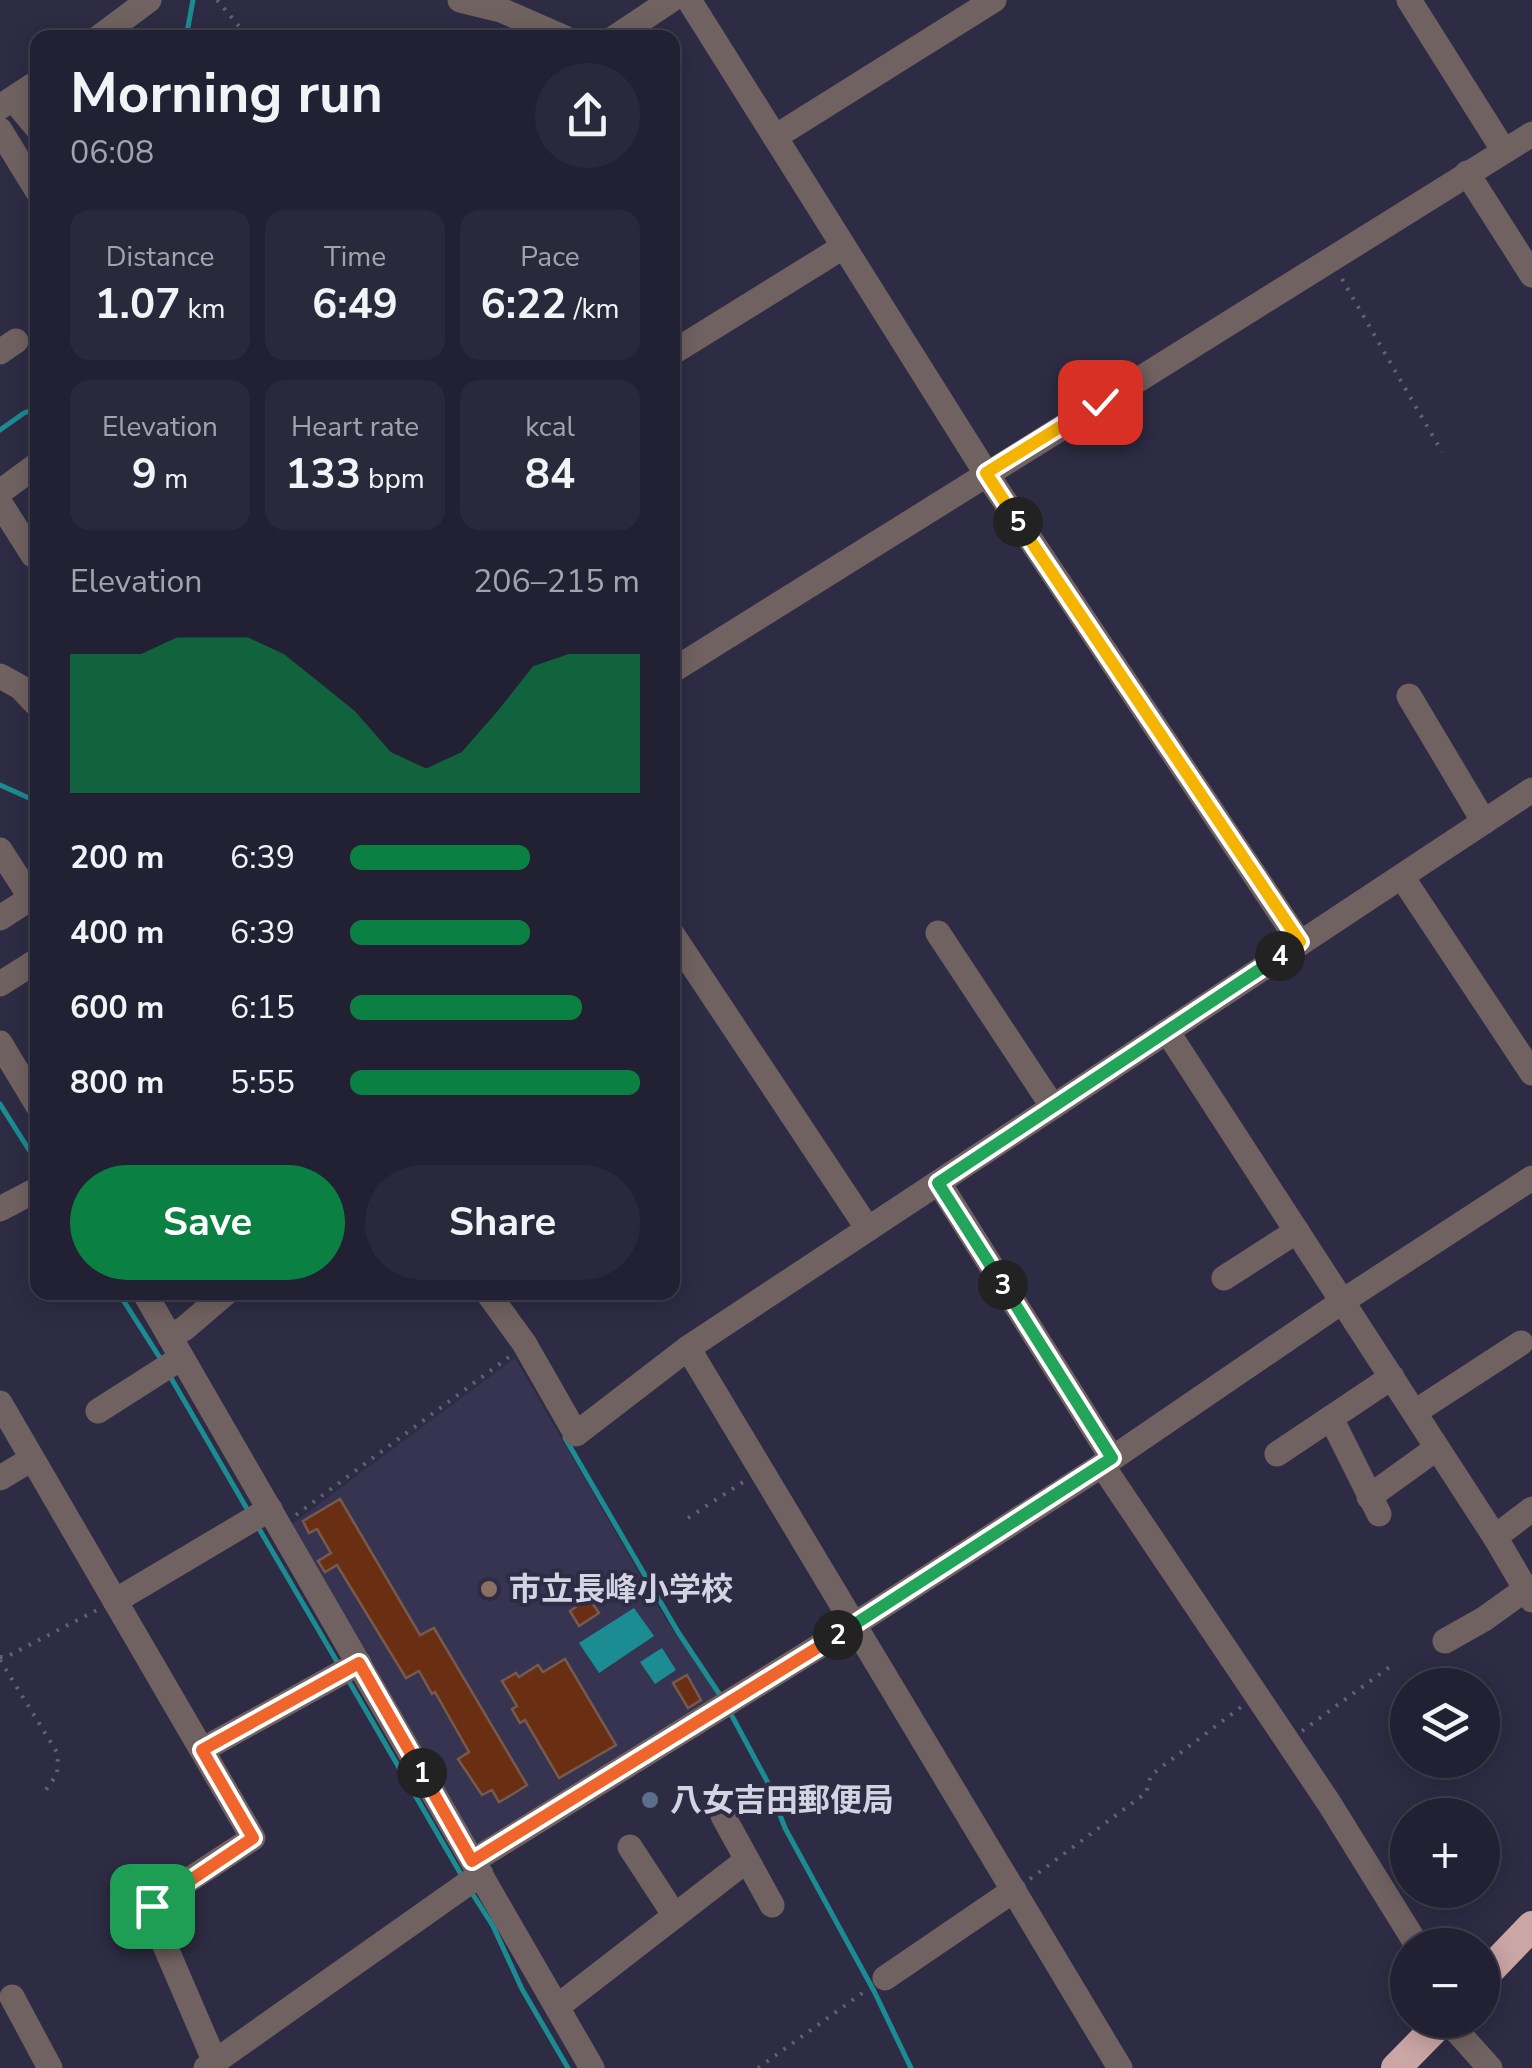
<!DOCTYPE html>
<meta charset="utf-8">
<style>
body{margin:0;font-family:"Nunito Sans","Noto Sans JP",sans-serif;background:#2a293b;color:#f1f3f6;height:100vh;display:flex;flex-direction:column;font-size:38px;white-space:nowrap}
*{box-sizing:border-box;margin:0}
p{font-size:32px;color:#a2a3ac}
.icon{flex:none;width:55px;height:55px;fill:none;stroke:currentColor;stroke-width:2;stroke-linecap:round;stroke-linejoin:round}
.map{position:relative;flex:1;overflow:hidden}
.drawer{position:absolute;left:30px;top:30px;width:650px;height:1270px;display:flex;flex-direction:column;background:#222133;border-radius:20px;box-shadow:0 5px 25px #0003,0 0 0 2px #3f3e4e}
.drawer>*{flex:none}
.tools{position:absolute;left:1390px;top:1668px;display:grid;gap:20px}
.tools a{display:grid;place-items:center;width:110px;height:110px;border-radius:50%;background:#222133;box-shadow:0 5px 25px #0003,0 0 0 2px #3f3e4e;font-size:50px}
.pin{position:absolute;display:grid;place-items:center;width:85px;height:85px;color:#fff;margin:-42px;border-radius:20px;box-shadow:0 5px 15px #0006}
.km{position:absolute;width:50px;height:50px;margin:-25px;border-radius:50%;background:#222;color:#fff;font-size:28px;line-height:50px;text-align:center}
.round{display:grid;place-items:center;flex:none;width:105px;height:105px;border-radius:52px;background:#2a293b}
.summary{display:flex;align-items:center;justify-content:space-between;height:170px;padding:0 40px}
h1{font-size:55px;font-weight:700;line-height:75px}
.stats{display:grid;grid-template-columns:repeat(3,1fr);gap:15px;height:170px;padding:10px 40px}
.stats div{display:grid;align-content:center;border-radius:20px;background:#2a293b;text-align:center}
.stats b{font-size:42px;font-weight:700}
.stats small{font-size:28px;font-weight:400}
.stats p{font-size:28px}
.chart{height:280px;padding:20px 40px}
.chart p{display:flex;justify-content:space-between}
.chart svg{width:100%;height:180px;margin-top:10px;fill:#0b8043;opacity:.7}
.cta{display:flex;gap:20px;margin-top:auto;padding:20px 40px}
.cta a{flex:1;height:115px;border-radius:60px;background:#0b8043;color:#fff;font-size:40px;font-weight:700;line-height:115px;text-align:center}
.cta a+a{background:#2a293b;color:#f1f3f6}
ul{padding:0 40px;list-style:none;font-size:32px}
li{display:grid;grid-template-columns:160px 120px 1fr;align-items:center;height:75px}
li i{height:25px;border-radius:12px;background:#0b8043}
.map>svg:first-child{display:block}
.built{fill:#373452}
.water{fill:#1c8c93}
.lines{fill:none;stroke-linecap:round;stroke-linejoin:round}
.stream{stroke:#1c8c93;stroke-width:5}
.building{fill:#6a2f12;stroke:#765a4d;stroke-width:2.5}
.path{stroke:#636176;stroke-width:4;stroke-dasharray:2.5 8;stroke-linecap:butt}
.minor{stroke:#706261;stroke-width:25}
.highway{stroke:#caa6a5;stroke-width:30}
.split-1-casing{stroke:#fff;stroke-width:20}
.split-2-casing{stroke:#fff;stroke-width:20}
.split-3-casing{stroke:#fff;stroke-width:20}
.split-4-casing{stroke:#fff;stroke-width:20}
.split-5-casing{stroke:#fff;stroke-width:20}
.split-6-casing{stroke:#fff;stroke-width:20}
.split-1{stroke:#f0652b;stroke-width:12}
.split-2{stroke:#f0652b;stroke-width:12}
.split-3{stroke:#22a559;stroke-width:12}
.split-4{stroke:#22a559;stroke-width:12}
.split-5{stroke:#f5b400;stroke-width:12}
.split-6{stroke:#f5b400;stroke-width:12}
.education-dot{fill:#8d6e63;stroke:#2e2c44;stroke-width:4}
.service-dot{fill:#5c6f8a;stroke:#2e2c44;stroke-width:4}
.labels{text-anchor:middle;dominant-baseline:central;stroke-width:8;stroke-linejoin:round;paint-order:stroke}
.poi-label{font-size:32px;font-weight:bold;fill:#d3d3e2;stroke:#2e2c44;text-anchor:start}
</style>
<div class="map">
<svg width="1532" height="2068" viewBox="0 0 1532 2068">
<rect width="100%" height="100%" fill="#2e2c44"/>
<polygon class="built" points="515,1358 665,1618 719,1697 482,1842 473,1842 291,1525"/>
<g class="water">
<polygon points="634,1608 654,1636 599,1673 579,1643"/>
<polygon points="662,1648 676,1670 655,1684 640,1662"/>
</g>
<g class="lines">
<g class="stream">
<polyline points="186,38 193,0"/>
<polyline points="0,430 24,413 38,408"/>
<polyline points="0,785 38,802"/>
<polyline points="0,1104 38,1164"/>
<polyline points="118,1292 160,1358"/>
<polyline points="171,1378 250,1514"/>
<polyline points="565,1438 678,1632 720,1695"/>
<polyline points="258,1527 339,1665"/>
<polyline points="347,1678 462,1876"/>
<polyline points="732,1716 767,1781 785,1828 874,1991 911,2068"/>
<polyline points="470,1890 493,1926 522,1989 568,2068"/>
</g>
</g>
<g class="building">
<polygon points="340,1499 420,1635 434,1628 527,1785 513,1794 499,1802 492,1790 482,1795 458,1759 469,1752 435,1692 432,1694 419,1671 406,1678 337,1565 325,1572 318,1561 331,1553 317,1529 309,1533 303,1521"/>
<polygon points="589,1598 599,1613 579,1626 570,1611"/>
<polygon points="565,1659 616,1745 559,1778 525,1720 520,1723 512,1709 517,1706 502,1681 516,1673 519,1677 538,1665 543,1672"/>
<polygon points="687,1675 701,1700 688,1708 673,1683"/>
</g>
<g class="lines">
<g class="path">
<polyline points="217,0 249,38"/>
<polyline points="1342,279 1442,452"/>
<polyline points="296,1515 509,1357"/>
<polyline points="688,1518 743,1482"/>
<polyline points="0,1657 6,1657 97,1610"/>
<polyline points="0,1660 58,1754 57,1774 43,1794"/>
<polyline points="1302,1731 1395,1663"/>
<polyline points="1030,1879 1146,1793 1151,1775 1241,1707"/>
<polyline points="758,2068 868,1989"/>
</g>
<g class="minor">
<polyline points="460,0 501,10 565,38"/>
<polyline points="689,0 986,473 1300,943"/>
<polyline points="1409,0 1504,151"/>
<polyline points="98,38 149,0"/>
<polyline points="614,38 671,0"/>
<polyline points="13,99 38,129"/>
<polyline points="0,107 38,82"/>
<polyline points="0,130 38,192"/>
<polyline points="775,137 994,0"/>
<polyline points="1467,173 1532,275"/>
<polyline points="0,352 16,341"/>
<polyline points="672,353 843,247"/>
<polyline points="0,492 38,464"/>
<polyline points="0,503 33,555"/>
<polyline points="672,671 1532,134"/>
<polyline points="0,676 20,687 38,706"/>
<polyline points="1409,696 1484,822"/>
<polyline points="0,850 31,898 0,918"/>
<polyline points="1402,877 1532,1073"/>
<polyline points="938,933 1053,1107"/>
<polyline points="672,934 868,1229"/>
<polyline points="0,984 38,960"/>
<polyline points="1167,1031 1495,1537 1532,1600"/>
<polyline points="0,1043 38,1106"/>
<polyline points="939,1183 1112,1458"/>
<polyline points="0,1209 38,1189"/>
<polyline points="1224,1278 1297,1231"/>
<polyline points="144,1292 592,2068"/>
<polyline points="487,1292 524,1343 576,1434 688,1348 1532,790"/>
<polyline points="170,1337 185,1328 227,1292"/>
<polyline points="688,1348 1120,2068"/>
<polyline points="0,1403 253,1838 160,1899 150,1911 215,2062"/>
<polyline points="98,1411 181,1358"/>
<polyline points="1415,1412 1521,1343"/>
<polyline points="1331,1418 1379,1514"/>
<polyline points="1277,1454 1392,1377"/>
<polyline points="1102,1465 1329,1803 1417,1945"/>
<polyline points="0,1478 32,1459"/>
<polyline points="1369,1497 1437,1448"/>
<polyline points="1495,1537 1532,1509"/>
<polyline points="115,1601 270,1509"/>
<polyline points="1445,1641 1484,1619 1526,1589"/>
<polyline points="202,1750 359,1663"/>
<polyline points="723,1816 772,1905"/>
<polyline points="630,1847 675,1916"/>
<polyline points="473,1861 855,1624 1107,1462 1343,1301 1532,1178"/>
<polyline points="885,1978 1014,1890"/>
<polyline points="12,1997 50,2068"/>
<polyline points="557,2007 747,1860"/>
<polyline points="1453,2027 1490,2068"/>
<polyline points="206,2068 481,1874"/>
</g>
<g class="highway">
<polyline points="1482,1978 1532,1926"/>
<polyline points="1396,2068 1443,2020"/>
</g>
</g>
<g class="lines">
<g class="split-1-casing">
<polyline id="split-1" points="152,1906 253,1838 202,1750 359,1663 422,1773"/>
</g>
<g class="split-2-casing">
<polyline id="split-2" points="422,1773 472,1861 838,1635"/>
</g>
<g class="split-3-casing">
<polyline id="split-3" points="838,1635 1112,1458 1003,1285"/>
</g>
<g class="split-4-casing">
<polyline id="split-4" points="1003,1285 938,1183 1280,956"/>
</g>
<g class="split-5-casing">
<polyline id="split-5" points="1018,522 1300,942 1280,956"/>
</g>
<g class="split-6-casing">
<polyline id="split-6" points="1018,522 986,473 1100,402"/>
</g>
<use href="#split-1" class="split-1"/>
<use href="#split-2" class="split-2"/>
<use href="#split-3" class="split-3"/>
<use href="#split-4" class="split-4"/>
<use href="#split-5" class="split-5"/>
<use href="#split-6" class="split-6"/>
</g>
<circle class="education-dot" cx="489" cy="1589" r="10"/>
<circle class="service-dot" cx="650" cy="1800" r="10"/>
<g class="labels">
<g class="poi-label">
<text x="509" y="1589">市立長峰小学校</text>
<text x="670" y="1800">八女吉田郵便局</text>
</g>
</g>
</svg>
<div class="tools">
<a><svg class="icon" aria-label="layers" viewBox="0 0 24 24"><path d="M12 4l9 5-9 5-9-5zM3 14l9 5 9-5"/></svg></a>
<a>+</a>
<a>−</a>
</div>
<div class="pin" style="left:152px;top:1906px;background:#1e9e55"><svg class="icon" aria-label="arrive" viewBox="0 0 24 24"><path d="M6 21V4h12l-3 4 3 4H6"/></svg></div>
<div class="pin" style="left:1100px;top:402px;background:#d93025"><svg class="icon" aria-label="check" viewBox="0 0 24 24"><path d="M5 12l5 5 9-10"/></svg></div>
<b class="km" style="left:422px;top:1773px">1</b>
<b class="km" style="left:838px;top:1635px">2</b>
<b class="km" style="left:1003px;top:1285px">3</b>
<b class="km" style="left:1280px;top:956px">4</b>
<b class="km" style="left:1018px;top:522px">5</b>
<section class="drawer">
<div class="summary"><div><h1>Morning run</h1><p>06:08</p></div><a class="round"><svg class="icon" aria-label="share" viewBox="0 0 24 24"><path d="M12 15V3M7 8l5-5 5 5M5 13v7h14v-7"/></svg></a></div>
<div class="stats">
<div><p>Distance</p><b>1.07<small> km</small></b></div>
<div><p>Time</p><b>6:49</b></div>
<div><p>Pace</p><b>6:22<small> /km</small></b></div>
</div>
<div class="stats">
<div><p>Elevation</p><b>9<small> m</small></b></div>
<div><p>Heart rate</p><b>133<small> bpm</small></b></div>
<div><p>kcal</p><b>84</b></div>
</div>
<div class="chart"><p><span>Elevation</span>206–215 m</p>
<svg viewBox="0 0 160 44" preserveAspectRatio="none"><path d="M0 44V10L10 10L20 10L30 6L40 6L50 6L60 10L70 17L80 24L90 34L100 38L110 34L120 24L130 13L140 10L150 10L160 10V44z"/></svg>
</div>
<ul>
<li><b>200 m</b>6:39<i style="width:62%"></i></li>
<li><b>400 m</b>6:39<i style="width:62%"></i></li>
<li><b>600 m</b>6:15<i style="width:80%"></i></li>
<li><b>800 m</b>5:55<i style="width:100%"></i></li>
</ul>
<div class="cta"><a>Save</a><a>Share</a></div>
</section>
</div>
